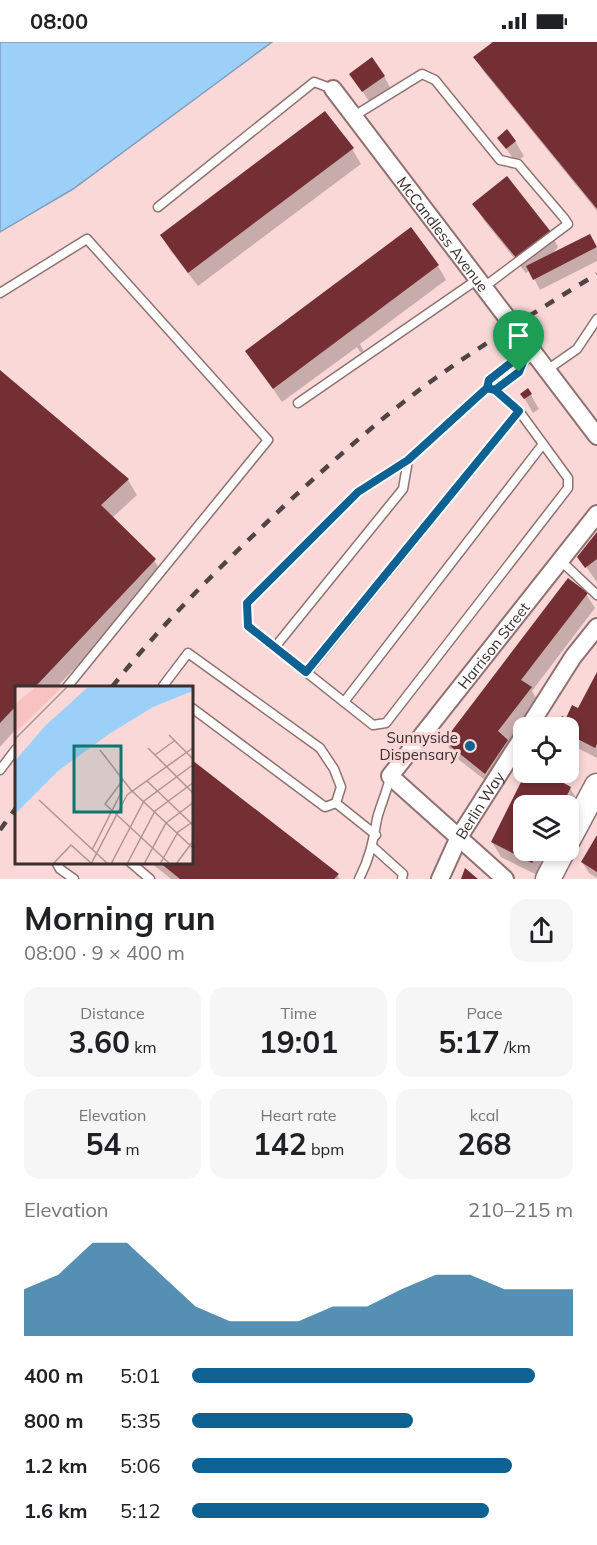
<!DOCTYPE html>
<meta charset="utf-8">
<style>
body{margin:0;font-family:Mulish,sans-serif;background:#f6f6f6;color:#202124;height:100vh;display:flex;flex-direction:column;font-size:22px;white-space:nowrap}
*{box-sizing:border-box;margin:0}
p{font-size:20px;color:#757577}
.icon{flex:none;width:33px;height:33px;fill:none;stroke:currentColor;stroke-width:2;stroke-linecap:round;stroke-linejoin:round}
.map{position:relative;height:837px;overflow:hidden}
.side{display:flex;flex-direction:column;background:#fff;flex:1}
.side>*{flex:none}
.tools{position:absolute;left:513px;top:675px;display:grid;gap:12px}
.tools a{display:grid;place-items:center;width:66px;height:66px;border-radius:12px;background:#fff;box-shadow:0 3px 9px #0003;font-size:30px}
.pin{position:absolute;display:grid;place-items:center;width:51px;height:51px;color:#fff;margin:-62px -26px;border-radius:50% 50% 50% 0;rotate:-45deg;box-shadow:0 0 6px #0007}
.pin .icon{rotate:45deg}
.round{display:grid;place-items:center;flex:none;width:63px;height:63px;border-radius:18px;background:#f6f6f6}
.headline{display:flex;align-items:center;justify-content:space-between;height:102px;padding:0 24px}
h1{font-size:33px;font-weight:700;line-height:45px}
.stats{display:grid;grid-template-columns:repeat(3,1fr);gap:9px;height:102px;padding:6px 24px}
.stats div{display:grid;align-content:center;border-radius:15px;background:#f6f6f6;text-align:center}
.stats b{font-size:30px;font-weight:700}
.stats small{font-size:16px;font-weight:400}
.stats p{font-size:16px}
.chart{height:168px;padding:12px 24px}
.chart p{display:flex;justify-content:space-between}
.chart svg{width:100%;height:108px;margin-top:6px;fill:#0e6193;opacity:.7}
ul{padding:0 24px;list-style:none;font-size:20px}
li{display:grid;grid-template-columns:96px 72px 1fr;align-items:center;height:45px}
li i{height:15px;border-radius:8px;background:#0e6193}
.status{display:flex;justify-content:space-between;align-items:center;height:42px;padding:0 30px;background:#fff;direction:ltr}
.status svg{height:16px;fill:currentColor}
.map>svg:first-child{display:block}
.water{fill:#9dd0f9;stroke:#809fbc;stroke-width:1.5}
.shadow{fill:#0003}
.building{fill:#742f34}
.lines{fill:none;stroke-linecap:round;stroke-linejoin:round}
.service-casing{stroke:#907171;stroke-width:11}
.minor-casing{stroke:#907171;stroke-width:20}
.secondary-casing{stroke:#907171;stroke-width:27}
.service{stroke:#fff;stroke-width:8}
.minor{stroke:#fff;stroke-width:16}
.secondary{stroke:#fff;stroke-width:24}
.rail{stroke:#534444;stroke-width:4.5;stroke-dasharray:10 10;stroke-linecap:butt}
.route-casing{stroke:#fff;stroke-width:12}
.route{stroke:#0e6193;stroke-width:8}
.poi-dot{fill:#0e6193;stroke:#fad8d8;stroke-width:2}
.labels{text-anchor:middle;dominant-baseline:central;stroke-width:6;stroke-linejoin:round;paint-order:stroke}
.street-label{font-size:15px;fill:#3b2e2e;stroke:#fad8d8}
.poi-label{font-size:15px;fill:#3b2e2e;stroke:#fad8d8;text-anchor:end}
.inset-road{fill:none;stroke:#ae9494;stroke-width:1.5}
.view{fill:#0f766e;fill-opacity:0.15;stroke:#0f766e;stroke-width:3}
.inset-edge{fill:none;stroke:#3b2e2e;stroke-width:3}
</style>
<div class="status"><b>08:00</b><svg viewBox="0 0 49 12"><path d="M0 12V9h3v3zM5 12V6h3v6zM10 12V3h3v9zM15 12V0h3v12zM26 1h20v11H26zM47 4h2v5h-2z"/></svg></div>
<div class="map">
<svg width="597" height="837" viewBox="0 0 597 837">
<rect width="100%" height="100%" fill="#fad8d8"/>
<polygon class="water" points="0,0 272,0 73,147 0,190"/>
<g class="shadow">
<polygon points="490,0 597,0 597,169 484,30 475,16 492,3"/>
<polygon points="351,32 384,34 392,49 372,64"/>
<polygon points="499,96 515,99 524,114 516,121"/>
<polygon points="352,107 361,122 198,244 170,208 162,194"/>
<polygon points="474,162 550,190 558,205 551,213 589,194 597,207 597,219 540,248 530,228 526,231 483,177"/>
<polygon points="438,224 446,238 360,302 364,310 360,310 357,305 282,360 247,309"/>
<polygon points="0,330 128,438 137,453 112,476 154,518 163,533 57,645 16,645 16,687 0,705"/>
<polygon points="528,348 539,367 533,371 522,352"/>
<polygon points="597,492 597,540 579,515"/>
<polygon points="586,552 595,566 532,649 539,661 509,701 516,713 494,745 454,714 445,699"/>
<polygon points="597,633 597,716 568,701 566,678 578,668"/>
<polygon points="192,720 337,833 340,837 171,837 150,820 192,820"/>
<polygon points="528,730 570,746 579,761 568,781 568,764 524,764 524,808 554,808 541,835 501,815 492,800"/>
<polygon points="597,796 597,836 589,831 582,820"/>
</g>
<g class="building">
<polygon points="493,0 597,0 597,167 473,15"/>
<polygon points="372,15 385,34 362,50 349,32"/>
<polygon points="325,69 354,106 188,231 160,193"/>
<polygon points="507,87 516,99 506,107 497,96"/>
<polygon points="507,134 551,190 517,217 472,162"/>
<polygon points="411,185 439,223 273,347 245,309"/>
<polygon points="590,192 597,205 533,238 526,224"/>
<polygon points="0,328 129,437 101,463 156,517 35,645 16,645 16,664 0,681"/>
<polygon points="528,346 532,352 524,357 520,352"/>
<polygon points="597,490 597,517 585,526 577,515"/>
<polygon points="568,536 588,551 521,638 532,645 498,689 508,698 485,732 444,699"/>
<polygon points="597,630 597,702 595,706 568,692 568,686 556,686 562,674 566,676 572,663 578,666"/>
<polygon points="192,718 339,832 334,837 180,837 159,820 192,820"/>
<polygon points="526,730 543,730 571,745 562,764 524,764 524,808 539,808 532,821 491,800"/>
<polygon points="597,793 597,830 581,820"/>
<polygon points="465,826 478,837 461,837"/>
</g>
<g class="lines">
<g class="service-casing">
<g id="service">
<polyline points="354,74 422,32 435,38 500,118 518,122 564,176 568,182 484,245"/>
<polyline points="158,165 314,40 333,47"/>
<polyline points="0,251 87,197 268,398 67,645"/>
<polyline points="523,320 512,320 489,338 487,346 495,348 519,330 523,320 535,312"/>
<polyline points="547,328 577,307 597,277"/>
<polyline points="487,346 408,418 358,450 247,561 248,584 373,683 386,681 568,446 568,436 519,369 495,348"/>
<polyline points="298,361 478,237"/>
<polyline points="560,518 597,553"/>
<polyline points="275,605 403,447 408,418"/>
<polyline points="307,630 519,369"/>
<polyline points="165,645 163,644 188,611 320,706 334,727 341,745 336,761"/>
<polyline points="344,660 543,402"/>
<polyline points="192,666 325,765 336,761"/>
<polyline points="0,728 16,707"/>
<polyline points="336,761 376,793"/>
<polyline points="373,805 403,832 402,837"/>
<polyline points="56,820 60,827 74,837"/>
<polyline points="130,820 150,837"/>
<path d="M359,837c11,-21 14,-38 18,-60 3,-13 10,-27 13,-42"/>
</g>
</g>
<g class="minor-casing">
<g id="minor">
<path id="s1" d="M333,47l264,347"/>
<polyline points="528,686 573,615 597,585"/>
<path id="s2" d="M440,837l19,-42 65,-102"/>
<path id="s3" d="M505,837l-115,-103 207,-262"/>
</g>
</g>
<g class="secondary-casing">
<g id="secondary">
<polyline points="568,798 597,744"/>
<polyline points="548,837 563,808"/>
</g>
</g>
<use href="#service" class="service"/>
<use href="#minor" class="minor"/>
<use href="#secondary" class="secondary"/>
<g class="rail">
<path d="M112,645c51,-65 112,-124 172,-181 51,-47 103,-94 160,-134 50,-35 101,-66 153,-98"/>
<polyline points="0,788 16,766"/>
</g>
</g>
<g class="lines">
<g class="route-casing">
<polyline id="route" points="519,330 495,348 487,346 408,418 358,450 247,561 248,584 306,630 519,369 495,348 487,346 489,338 512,320 523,320 519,330"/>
</g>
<use href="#route" class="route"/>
</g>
<circle class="poi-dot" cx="470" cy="704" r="6"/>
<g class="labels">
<g class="street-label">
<text stroke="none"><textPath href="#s1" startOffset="182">McCandless Avenue</textPath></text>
<text stroke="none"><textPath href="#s3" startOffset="321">Harrison Street</textPath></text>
<text stroke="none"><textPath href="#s2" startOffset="84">Berlin Way</textPath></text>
</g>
<g class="poi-label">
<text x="458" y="695">Sunnyside<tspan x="458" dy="17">Dispensary</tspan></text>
</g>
</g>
<g transform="translate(15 644)">
<rect width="178" height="178" fill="#fad8d8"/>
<path d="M22,0h26l-48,47v-29z" fill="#f8c2c2"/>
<path d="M178,0v5l-40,16 -44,27 -51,37 -43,43v-53l30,-35 42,-38z" fill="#9dd0f9"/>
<path class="inset-road" d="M154,49l25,25M0,53l53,-53M133,62l46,46M85,64l31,40 63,59M140,69l19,-14M108,94l-18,24 65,60M132,95l47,45M24,114l69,64M77,164l30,-59M38,178l18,-19 20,18M76,178l36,-69 67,-48M96,178l33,-63 50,-37M112,178l28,-53 39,-29M129,178l22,-41 28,-21M145,178l18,-32 16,-11M161,178l18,-24"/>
<path class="view" d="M59,60h47v66h-47z"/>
<rect width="178" height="178" class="inset-edge"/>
</g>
</svg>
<div class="tools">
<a><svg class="icon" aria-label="locate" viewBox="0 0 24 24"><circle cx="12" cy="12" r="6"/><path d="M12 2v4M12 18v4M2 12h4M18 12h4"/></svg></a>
<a><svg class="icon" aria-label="layers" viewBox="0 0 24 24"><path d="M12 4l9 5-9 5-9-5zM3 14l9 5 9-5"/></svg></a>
</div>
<div class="pin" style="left:519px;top:330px;background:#1e9e55"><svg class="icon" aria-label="arrive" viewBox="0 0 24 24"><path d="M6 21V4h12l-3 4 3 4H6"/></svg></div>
</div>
<section class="side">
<div class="headline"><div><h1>Morning run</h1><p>08:00 · 9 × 400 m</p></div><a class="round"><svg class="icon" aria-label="share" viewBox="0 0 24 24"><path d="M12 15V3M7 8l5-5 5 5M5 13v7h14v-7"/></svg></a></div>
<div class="stats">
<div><p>Distance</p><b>3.60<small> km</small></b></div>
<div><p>Time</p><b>19:01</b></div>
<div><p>Pace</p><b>5:17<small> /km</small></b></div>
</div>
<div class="stats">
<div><p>Elevation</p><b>54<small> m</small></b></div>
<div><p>Heart rate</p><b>142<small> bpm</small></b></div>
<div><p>kcal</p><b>268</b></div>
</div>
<div class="chart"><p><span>Elevation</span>210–215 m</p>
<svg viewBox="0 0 160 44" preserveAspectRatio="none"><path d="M0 44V25L10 19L20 6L30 6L40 19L50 32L60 38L70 38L80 38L90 32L100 32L110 25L120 19L130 19L140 25L150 25L160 25V44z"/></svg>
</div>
<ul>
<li><b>400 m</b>5:01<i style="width:90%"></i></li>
<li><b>800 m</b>5:35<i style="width:58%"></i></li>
<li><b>1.2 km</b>5:06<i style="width:84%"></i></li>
<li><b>1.6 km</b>5:12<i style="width:78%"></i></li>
</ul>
</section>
